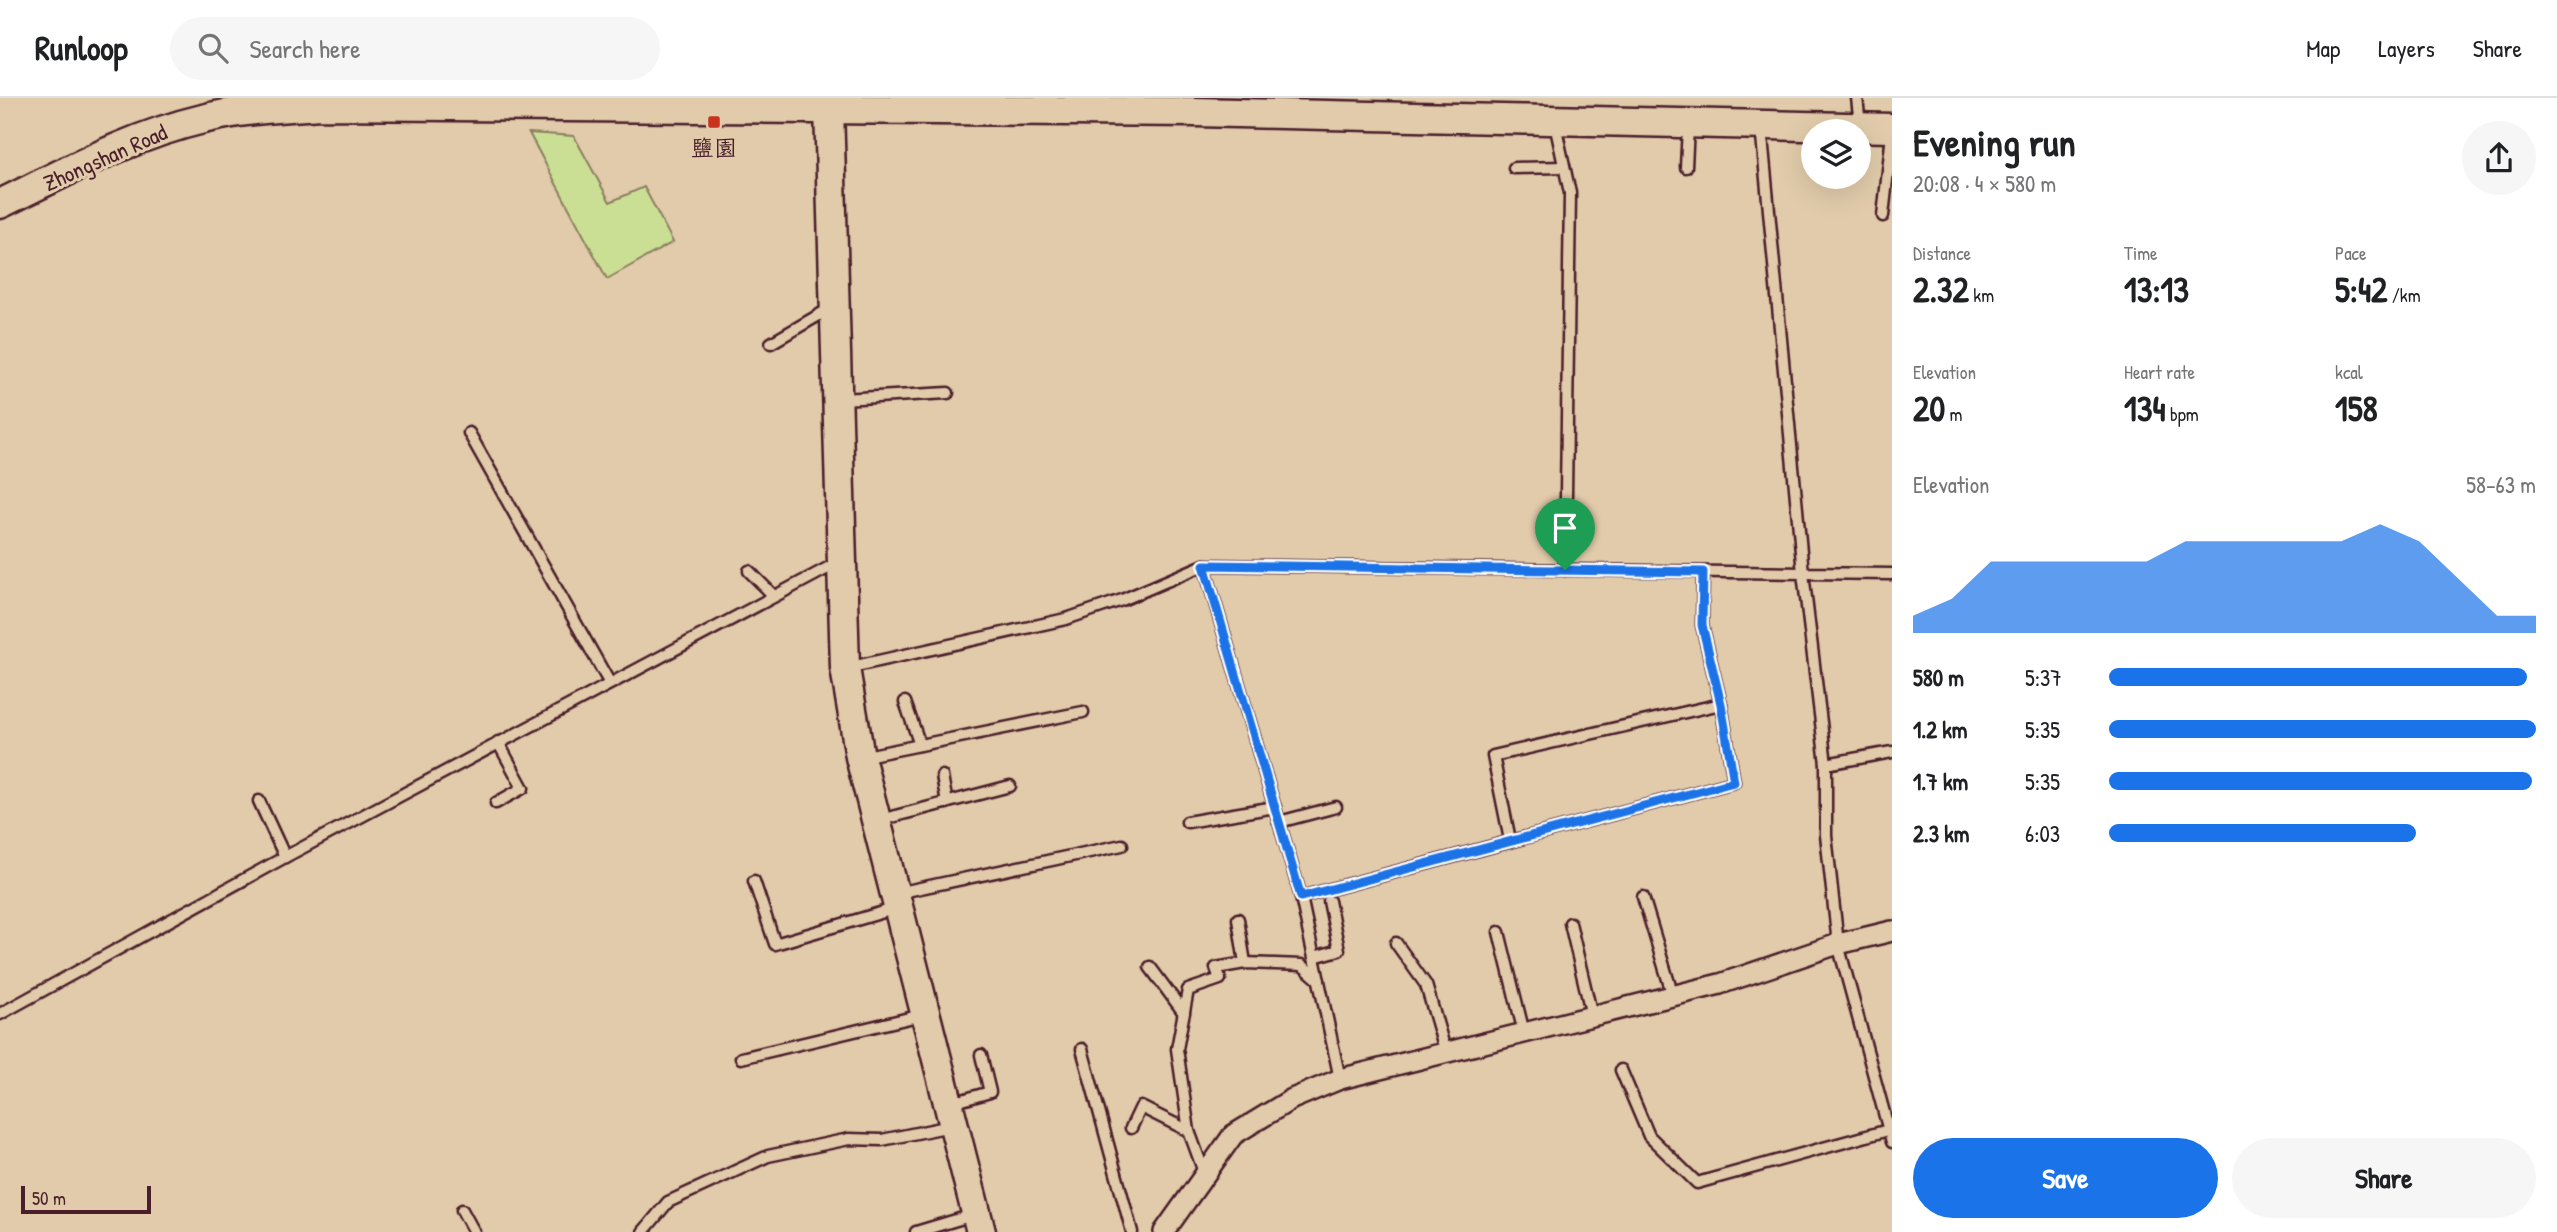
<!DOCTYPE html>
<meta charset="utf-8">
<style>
body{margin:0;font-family:"Patrick Hand","LXGW WenKai TC",sans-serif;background:#f6f6f6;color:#202124;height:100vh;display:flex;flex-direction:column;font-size:26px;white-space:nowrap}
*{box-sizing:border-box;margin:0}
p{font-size:23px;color:#757577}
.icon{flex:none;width:38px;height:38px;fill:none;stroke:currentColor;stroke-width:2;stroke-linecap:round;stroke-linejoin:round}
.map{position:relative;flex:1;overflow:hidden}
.panel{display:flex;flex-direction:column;background:#fff;width:665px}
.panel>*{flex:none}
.controls{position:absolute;left:1801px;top:21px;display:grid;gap:14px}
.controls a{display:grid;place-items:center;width:70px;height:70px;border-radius:50%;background:#fff;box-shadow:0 7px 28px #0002;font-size:35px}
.scale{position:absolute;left:21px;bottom:18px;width:130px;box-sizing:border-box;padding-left:7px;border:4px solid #4a1f2b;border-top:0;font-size:19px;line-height:24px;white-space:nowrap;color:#4a1f2b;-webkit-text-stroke:5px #e1cbaa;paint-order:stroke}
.pin{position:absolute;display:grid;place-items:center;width:60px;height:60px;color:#fff;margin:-72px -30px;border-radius:50% 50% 50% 0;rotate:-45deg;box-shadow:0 0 7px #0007}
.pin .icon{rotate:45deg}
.round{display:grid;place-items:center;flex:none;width:74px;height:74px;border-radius:37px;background:#f6f6f6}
.overview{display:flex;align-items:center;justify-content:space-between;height:119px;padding:0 21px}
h1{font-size:38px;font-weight:700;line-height:52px}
.metrics{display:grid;grid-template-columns:repeat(3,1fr);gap:10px;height:119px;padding:7px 21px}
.metrics div{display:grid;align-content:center}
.metrics b{font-size:35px;font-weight:700}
.metrics small{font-size:19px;font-weight:400}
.metrics p{font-size:19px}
.chart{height:196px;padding:14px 21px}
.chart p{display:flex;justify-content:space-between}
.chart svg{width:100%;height:126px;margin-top:7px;fill:#1a73e8;opacity:.7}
.cta{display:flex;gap:14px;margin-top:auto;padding:14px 21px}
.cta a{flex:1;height:80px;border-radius:42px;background:#1a73e8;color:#fff;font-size:28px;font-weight:700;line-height:80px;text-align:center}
.cta a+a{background:#f6f6f6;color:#202124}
ul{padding:0 21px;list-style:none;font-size:23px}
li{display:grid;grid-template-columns:112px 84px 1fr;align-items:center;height:52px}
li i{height:18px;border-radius:9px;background:#1a73e8}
header{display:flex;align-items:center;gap:42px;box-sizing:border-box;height:98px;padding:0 35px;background:#fff;border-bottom:2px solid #e0e0e0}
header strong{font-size:33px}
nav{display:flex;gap:38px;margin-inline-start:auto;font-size:24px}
.search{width:490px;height:63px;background:#f6f6f6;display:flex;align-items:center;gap:18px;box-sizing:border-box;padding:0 24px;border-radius:38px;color:#757577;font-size:26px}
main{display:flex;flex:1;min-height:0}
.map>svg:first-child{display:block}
.green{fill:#cbdf94;stroke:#8a7f60;stroke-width:2}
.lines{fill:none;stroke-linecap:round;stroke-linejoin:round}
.lane-casing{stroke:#4a1f2b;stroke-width:15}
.street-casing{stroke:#4a1f2b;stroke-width:24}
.secondary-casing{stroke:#4a1f2b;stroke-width:33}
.lane{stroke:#e1cbaa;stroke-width:10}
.street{stroke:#e1cbaa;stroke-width:19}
.secondary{stroke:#e1cbaa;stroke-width:28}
.route-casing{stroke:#fff;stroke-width:14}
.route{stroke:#1a73e8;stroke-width:9}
.poi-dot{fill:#c8321e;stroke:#e1cbaa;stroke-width:2.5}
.labels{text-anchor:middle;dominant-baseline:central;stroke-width:6;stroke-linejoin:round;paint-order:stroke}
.poi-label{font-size:23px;fill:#4a1f2b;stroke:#e1cbaa}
.street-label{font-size:23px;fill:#4a1f2b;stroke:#e1cbaa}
</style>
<header>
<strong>Runloop</strong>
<div class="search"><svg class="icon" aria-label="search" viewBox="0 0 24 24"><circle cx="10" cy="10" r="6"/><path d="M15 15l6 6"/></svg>Search here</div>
<nav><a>Map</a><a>Layers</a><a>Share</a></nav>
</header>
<main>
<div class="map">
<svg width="1892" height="1134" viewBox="0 0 1892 1134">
<rect width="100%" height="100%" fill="#e1cbaa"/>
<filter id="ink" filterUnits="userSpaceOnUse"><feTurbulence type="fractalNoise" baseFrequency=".0143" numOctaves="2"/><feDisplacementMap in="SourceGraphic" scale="14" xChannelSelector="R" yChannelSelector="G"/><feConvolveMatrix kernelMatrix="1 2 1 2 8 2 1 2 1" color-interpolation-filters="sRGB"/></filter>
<g filter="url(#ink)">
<polygon class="green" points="529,35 574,38 610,104 644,89 673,144 607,181"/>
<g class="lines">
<g class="lane-casing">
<g id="lane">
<polyline points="1857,0 1860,26"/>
<polyline points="1555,26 1570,95 1565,472"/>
<polyline points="1761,28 1803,475 1892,476"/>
<polyline points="1686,69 1688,29"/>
<polyline points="1514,70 1564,69"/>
<polyline points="1883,118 1892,36"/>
<polyline points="771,245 831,210"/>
<polyline points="841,301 948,295"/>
<polyline points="469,335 609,584"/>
<polyline points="1204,467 1301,799 1340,981"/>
<polyline points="749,473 774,498"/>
<polyline points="847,570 1066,521 1122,502 1204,467 1803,475 1826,666 1826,737 1838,846 1892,1044"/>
<polyline points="905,604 920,647"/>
<polyline points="861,659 1083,614"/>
<polyline points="1826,666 1892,654"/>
<polyline points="942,678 947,705"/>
<polyline points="259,703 285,759"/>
<polyline points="496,705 523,690 498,644"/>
<polyline points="880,722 1010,688"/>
<polyline points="1187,724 1275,709"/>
<polyline points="1279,724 1336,709"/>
<polyline points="1510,742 1493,658 1721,606"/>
<polyline points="754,783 775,846 897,810"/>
<polyline points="897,795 1122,747"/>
<polyline points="1301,799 1734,684 1721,606 1702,527 1703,474"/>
<polyline points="1643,799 1673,898"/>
<polyline points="1238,821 1245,865"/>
<polyline points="1570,825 1592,918"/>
<polyline points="1499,834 1524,935"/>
<polyline points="1396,845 1426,887 1446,955"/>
<polyline points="1314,859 1339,852 1329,803"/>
<polyline points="1150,869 1184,915"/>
<polyline points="0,916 285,759 839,464"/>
<polyline points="1082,951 1132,1134"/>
<polyline points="741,960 922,917"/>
<polyline points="1621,972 1649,1038 1697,1085 1892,1031"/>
<polyline points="952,1005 990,994 981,957"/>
<polyline points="1131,1030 1141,1009 1189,1033"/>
<polyline points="1205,1077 1189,1033 1177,951 1188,892 1220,881 1216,870 1245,865 1302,867 1319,882"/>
<polyline points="462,1112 474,1134"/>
<polyline points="643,1134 668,1104 768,1058 849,1041 882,1042 951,1028"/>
<polyline points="916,1134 973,1117"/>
</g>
</g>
<g class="street-casing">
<polyline id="street" points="1164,1134 1233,1037 1292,1001 1340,981 1720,886 1838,846 1892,833"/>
</g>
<g class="secondary-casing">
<g id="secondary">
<polyline points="822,0 829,9 845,570 860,659 981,1134"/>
<path d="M0,106c66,-32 131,-68 203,-85 38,-10 78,-11 117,-14l875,7 697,16"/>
</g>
</g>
<use href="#lane" class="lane"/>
<use href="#street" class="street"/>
<use href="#secondary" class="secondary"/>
</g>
</g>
<g class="lines" filter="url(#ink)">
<g class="route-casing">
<polygon id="route" points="1204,467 1703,474 1702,527 1721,606 1734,684 1301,799"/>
</g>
<use href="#route" class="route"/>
</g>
<rect class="poi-dot" x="707" y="17" width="14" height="14" rx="3.5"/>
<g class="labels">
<g class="poi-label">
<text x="714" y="49">鹽園</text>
</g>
<g class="street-label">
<text transform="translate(105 59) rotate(-24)">Zhongshan Road</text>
</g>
</g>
</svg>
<div class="controls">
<a><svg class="icon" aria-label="layers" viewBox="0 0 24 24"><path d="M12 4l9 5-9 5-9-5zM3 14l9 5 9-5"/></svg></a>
</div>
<div class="scale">50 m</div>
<div class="pin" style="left:1565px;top:472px;background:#1e9e55"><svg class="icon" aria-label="arrive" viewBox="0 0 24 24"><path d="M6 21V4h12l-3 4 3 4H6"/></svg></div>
</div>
<section class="panel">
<div class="overview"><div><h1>Evening run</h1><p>20:08 · 4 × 580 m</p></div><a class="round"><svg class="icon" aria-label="share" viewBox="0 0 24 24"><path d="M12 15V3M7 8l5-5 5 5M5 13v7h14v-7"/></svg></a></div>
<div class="metrics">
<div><p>Distance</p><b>2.32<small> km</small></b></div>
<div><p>Time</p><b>13:13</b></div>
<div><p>Pace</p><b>5:42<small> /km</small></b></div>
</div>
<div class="metrics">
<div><p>Elevation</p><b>20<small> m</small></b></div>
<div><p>Heart rate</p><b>134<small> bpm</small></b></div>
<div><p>kcal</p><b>158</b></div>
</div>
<div class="chart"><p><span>Elevation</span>58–63 m</p>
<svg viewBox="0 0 160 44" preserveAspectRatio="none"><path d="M0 44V38L10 32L20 19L30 19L40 19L50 19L60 19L70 12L80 12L90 12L100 12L110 12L120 6L130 12L140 25L150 38L160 38V44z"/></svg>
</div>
<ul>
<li><b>580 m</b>5:37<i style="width:98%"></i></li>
<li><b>1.2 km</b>5:35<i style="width:100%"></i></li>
<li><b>1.7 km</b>5:35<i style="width:99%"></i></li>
<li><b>2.3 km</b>6:03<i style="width:72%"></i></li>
</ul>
<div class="cta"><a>Save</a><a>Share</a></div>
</section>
</main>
